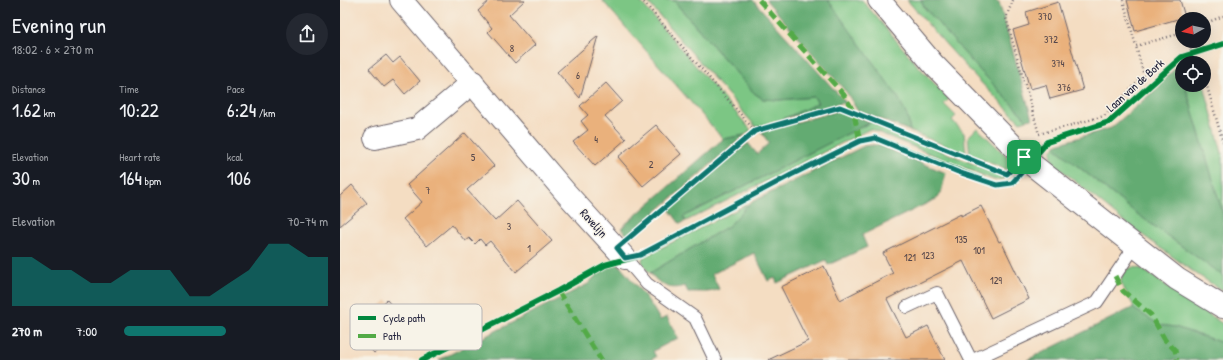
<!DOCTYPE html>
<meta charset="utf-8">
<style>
body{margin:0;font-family:"Patrick Hand",sans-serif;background:#242831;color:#f1f3f6;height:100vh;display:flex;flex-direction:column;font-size:15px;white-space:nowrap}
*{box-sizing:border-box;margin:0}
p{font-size:13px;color:#9ea1a6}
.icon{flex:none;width:22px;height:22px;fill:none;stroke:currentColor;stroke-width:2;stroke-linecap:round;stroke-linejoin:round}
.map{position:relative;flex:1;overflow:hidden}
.panel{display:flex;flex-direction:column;background:#171b24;width:340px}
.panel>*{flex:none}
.needle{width:26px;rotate:262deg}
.fabs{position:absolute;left:835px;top:12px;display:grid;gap:8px}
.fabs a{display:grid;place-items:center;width:36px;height:36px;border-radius:50%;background:#171b24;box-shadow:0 4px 16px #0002;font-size:20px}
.pin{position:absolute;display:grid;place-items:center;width:34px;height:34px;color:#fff;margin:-17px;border-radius:8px;box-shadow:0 2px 6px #0006}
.round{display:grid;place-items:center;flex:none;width:42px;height:42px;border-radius:21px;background:#242831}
.summary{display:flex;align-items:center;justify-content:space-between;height:68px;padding:0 12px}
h1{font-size:22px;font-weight:600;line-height:30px}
.figures{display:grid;grid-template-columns:repeat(3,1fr);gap:6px;height:68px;padding:4px 12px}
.figures div{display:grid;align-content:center}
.figures b{font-size:20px;font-weight:600}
.figures small{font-size:11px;font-weight:400}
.figures p{font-size:11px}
.chart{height:112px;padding:8px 12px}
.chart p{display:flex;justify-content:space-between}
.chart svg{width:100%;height:72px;margin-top:4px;fill:#0f766e;opacity:.7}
ul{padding:0 12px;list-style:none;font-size:13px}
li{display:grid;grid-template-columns:64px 48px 1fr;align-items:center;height:30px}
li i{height:10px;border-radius:5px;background:#0f766e}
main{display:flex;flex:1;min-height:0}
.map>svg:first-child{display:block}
.green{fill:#7bc684;stroke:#4e7460}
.forest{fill:#64ab72;stroke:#436656}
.building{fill:#eab17c}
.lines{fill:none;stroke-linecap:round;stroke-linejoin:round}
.lane-casing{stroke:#6c636a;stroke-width:14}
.street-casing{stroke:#6c636a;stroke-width:24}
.path{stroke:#6c636a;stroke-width:2.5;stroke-dasharray:1 3;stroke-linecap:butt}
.lane{stroke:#fff;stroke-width:12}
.street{stroke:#fff;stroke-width:22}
.quiet{stroke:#53aa46;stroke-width:5;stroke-dasharray:10 5;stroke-linecap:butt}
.cycleway-casing{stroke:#f7f3e8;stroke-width:8}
.cycleway{stroke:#00873e;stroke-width:6}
.route-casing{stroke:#fff;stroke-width:8}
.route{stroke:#0f766e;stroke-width:5}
.labels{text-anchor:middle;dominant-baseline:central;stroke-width:3;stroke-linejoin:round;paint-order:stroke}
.number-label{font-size:10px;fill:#54464b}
.street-label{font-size:12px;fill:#22223b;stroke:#f7f3e8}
.key{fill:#f7f3e8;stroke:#b7b4b4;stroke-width:1}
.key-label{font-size:11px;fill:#22223b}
</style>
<main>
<section class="panel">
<div class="summary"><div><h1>Evening run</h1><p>18:02 · 6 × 270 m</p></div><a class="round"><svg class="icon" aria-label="share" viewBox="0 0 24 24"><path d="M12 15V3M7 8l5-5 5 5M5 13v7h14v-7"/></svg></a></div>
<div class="figures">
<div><p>Distance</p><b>1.62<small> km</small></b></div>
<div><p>Time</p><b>10:22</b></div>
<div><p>Pace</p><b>6:24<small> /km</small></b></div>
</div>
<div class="figures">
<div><p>Elevation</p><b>30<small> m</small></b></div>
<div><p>Heart rate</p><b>164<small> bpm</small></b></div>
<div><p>kcal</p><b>106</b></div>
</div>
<div class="chart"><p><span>Elevation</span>70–74 m</p>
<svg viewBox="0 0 160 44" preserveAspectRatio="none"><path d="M0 44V14L10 14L20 22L30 22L40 30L50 30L60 22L70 22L80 22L90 38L100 38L110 30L120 22L130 6L140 6L150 14L160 14V44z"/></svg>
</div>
<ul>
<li><b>270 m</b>7:00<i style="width:50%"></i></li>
</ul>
</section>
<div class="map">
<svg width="883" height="360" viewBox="0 0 883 360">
<rect width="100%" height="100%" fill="#f7f3e8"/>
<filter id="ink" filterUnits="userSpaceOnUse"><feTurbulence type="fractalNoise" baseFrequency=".025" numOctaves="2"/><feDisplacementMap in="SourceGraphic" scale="8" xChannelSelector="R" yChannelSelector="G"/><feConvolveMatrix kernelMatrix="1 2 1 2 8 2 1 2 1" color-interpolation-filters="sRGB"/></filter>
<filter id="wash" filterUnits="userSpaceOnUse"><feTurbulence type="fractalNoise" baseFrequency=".012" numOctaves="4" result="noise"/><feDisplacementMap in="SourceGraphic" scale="16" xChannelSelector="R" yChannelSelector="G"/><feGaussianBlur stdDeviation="0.9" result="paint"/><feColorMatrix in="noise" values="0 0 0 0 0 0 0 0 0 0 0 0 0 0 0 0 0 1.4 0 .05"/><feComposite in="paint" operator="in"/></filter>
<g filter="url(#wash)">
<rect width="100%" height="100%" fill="#f4ddc2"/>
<g class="green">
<polygon points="262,0 299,0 411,130 405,135 383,139"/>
<polygon points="306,0 333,0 414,93 423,99 439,100 474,97 478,104 443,119 416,127"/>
<polygon points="488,0 522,0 578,66 609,99 604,104 616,116 612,120 624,133 626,154 570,131 568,118"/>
<path d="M567,0h14l3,7 50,57 53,56 -7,2c-40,-39 -77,-80 -113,-122z"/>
<polygon points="845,85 864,85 883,157 883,214"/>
<polygon points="531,122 668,178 654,180 530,129 346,221 343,217"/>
<polygon points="637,128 674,163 668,170 630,155 628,137"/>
<polygon points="714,147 796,213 883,276 883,291 855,273 782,220 713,163 711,153"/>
<path d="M410,203l-20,22 -80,48c-4,-5 -10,-9 -7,-16z"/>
<path d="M794,267l8,2 81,55v19l-48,-16 -15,-2 -28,-17 2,-1 -13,-24c0,-9 4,-14 13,-16z"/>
</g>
<g class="forest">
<polygon points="333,0 413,0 510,107 502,103 443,119 478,103 474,97 439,100 423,99 414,93"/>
<polygon points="426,0 488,0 558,97 568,118 570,131 517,110 507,93"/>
<polygon points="581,0 654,0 659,2 692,119 687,120 634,64 584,7"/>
<polygon points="838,66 842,78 842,85 845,85 847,92 883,214 883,276 796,213 714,147 717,144 771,128 820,86 821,82"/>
<polygon points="501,110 531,122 343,217 346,221 340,224 329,209 408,143 417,154 429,143 421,132"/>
<polygon points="405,135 288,236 281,228 383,139"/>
<path d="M533,145h5l68,28 -5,20 -3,5 -76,37 5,12 -39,18 -2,-5 -49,23 -2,-5 -7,3 -14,-28 -42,21 7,15c-10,5 -20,2 -31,3l-3,-6c-15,5 -25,-1 -35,-13l80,-48 20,-22 114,-57z"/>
<path d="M275,264l4,1c15,18 30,34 41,55l7,-3 11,21 -25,13 3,6 -6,3h-211l149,-76 12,-13z"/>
<polygon points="792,308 820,325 835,327 883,343 883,360 687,360"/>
</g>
<g id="blocks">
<g class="building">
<polygon points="150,0 185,0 169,15 195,45 175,63 148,32 152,28 138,11"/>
<polygon points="787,0 840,0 845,17 795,31"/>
<polygon points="718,2 743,90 710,99 706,85 690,89 673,30 689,25 686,12"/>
<polygon points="258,36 240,98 217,72"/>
<polygon points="46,55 53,63 60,57 80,81 65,94 53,80 44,87 29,69"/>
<polygon points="266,83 282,101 265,116 286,139 255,166 233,142 248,130 241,121 248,115 240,106"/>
<polygon points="316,125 341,154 303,186 278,157"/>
<polygon points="125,133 154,166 127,190 155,221 177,201 212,241 176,272 150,241 145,245 140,239 135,244 129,238 125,241 112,225 87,246 63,219 82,202 67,185"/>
<polygon points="12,185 27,203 0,226 0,196"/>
<polygon points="641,206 659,242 661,241 689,299 651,318 623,261 547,299 566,337 588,326 605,360 428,360 468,341 441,287 484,266 500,300 553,273 543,253 621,214 621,216"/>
<polygon points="47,300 67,324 34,353 13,329"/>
</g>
</g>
</g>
<g filter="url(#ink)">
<use href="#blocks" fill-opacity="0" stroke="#6c636a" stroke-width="1"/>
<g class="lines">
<g class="lane-casing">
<g id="lane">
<polyline points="285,258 307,284 355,318 375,360"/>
<polyline points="567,307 597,293 631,360"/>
<polyline points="633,360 757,302 795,246"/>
</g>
</g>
<g class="street-casing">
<g id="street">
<polyline points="61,0 226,193 285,258"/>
<polyline points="539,0 594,65 690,163 837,279 883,307"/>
<polyline points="35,138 77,129 133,82"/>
</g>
</g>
<g class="path">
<polyline points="673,0 666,18 699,134 764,116 804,76 796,46"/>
<polyline points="783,0 796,46 842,33"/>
<polyline points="864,24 883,16"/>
<polyline points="849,41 854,63"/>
<polyline points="864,76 883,142"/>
<polyline points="415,131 500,107 620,155 668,174"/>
<polyline points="294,234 415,131 302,0"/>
</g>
<use href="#lane" class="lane"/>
<use href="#street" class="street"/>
<g class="quiet">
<polyline points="419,0 504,95 513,111 520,141"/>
<polyline points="775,276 783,291 811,315 825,340 835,350 837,360"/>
<polyline points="218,291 261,360"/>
</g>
<g class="cycleway-casing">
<polyline id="cycleway" points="82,360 218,291 265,265 301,255 451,175 520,141 535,138 645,181 657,185 672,183 707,142 769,122 842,57 883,44"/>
</g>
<use href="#cycleway" class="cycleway"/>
</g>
</g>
<g class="lines" filter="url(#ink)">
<g class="route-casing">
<polygon id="route" points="500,107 667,174 684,157 690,163 672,183 657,185 618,172 535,138 520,141 451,175 300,255 285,258 277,248 415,131"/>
</g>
<use href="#route" class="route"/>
</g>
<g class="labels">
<g class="number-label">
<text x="705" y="16">370</text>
<text x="711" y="39">372</text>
<text x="172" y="48">8</text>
<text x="718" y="63">374</text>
<text x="238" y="75">6</text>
<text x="724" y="87">376</text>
<text x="256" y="139">4</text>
<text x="133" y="157">5</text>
<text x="311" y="164">2</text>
<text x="88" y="190">7</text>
<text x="169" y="226">3</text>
<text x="621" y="239">135</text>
<text x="189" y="248">1</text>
<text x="639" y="250">101</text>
<text x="588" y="255">123</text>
<text x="570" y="257">121</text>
<text x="656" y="280">129</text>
</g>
<g class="street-label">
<text transform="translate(795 85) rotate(-42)">Laan van de Bork</text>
<text transform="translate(254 223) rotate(48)">Ravelijn</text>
</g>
</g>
<rect x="10" y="304" width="132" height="46" rx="6" class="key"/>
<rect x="18" y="316" width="18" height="4" fill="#00873e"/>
<rect x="18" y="334" width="18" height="4" fill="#53aa46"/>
<g class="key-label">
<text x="43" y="322">Cycle path</text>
<text x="43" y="340">Path</text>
</g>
</svg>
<div class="fabs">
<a><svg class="needle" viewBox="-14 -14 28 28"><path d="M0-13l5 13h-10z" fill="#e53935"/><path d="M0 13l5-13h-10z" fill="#9ea1a6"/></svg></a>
<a><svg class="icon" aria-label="locate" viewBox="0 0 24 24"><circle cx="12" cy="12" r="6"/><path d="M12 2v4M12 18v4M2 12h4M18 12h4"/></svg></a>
</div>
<div class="pin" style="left:684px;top:157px;background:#1e9e55"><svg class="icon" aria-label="arrive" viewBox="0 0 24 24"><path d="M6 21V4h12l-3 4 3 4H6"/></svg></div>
</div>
</main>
